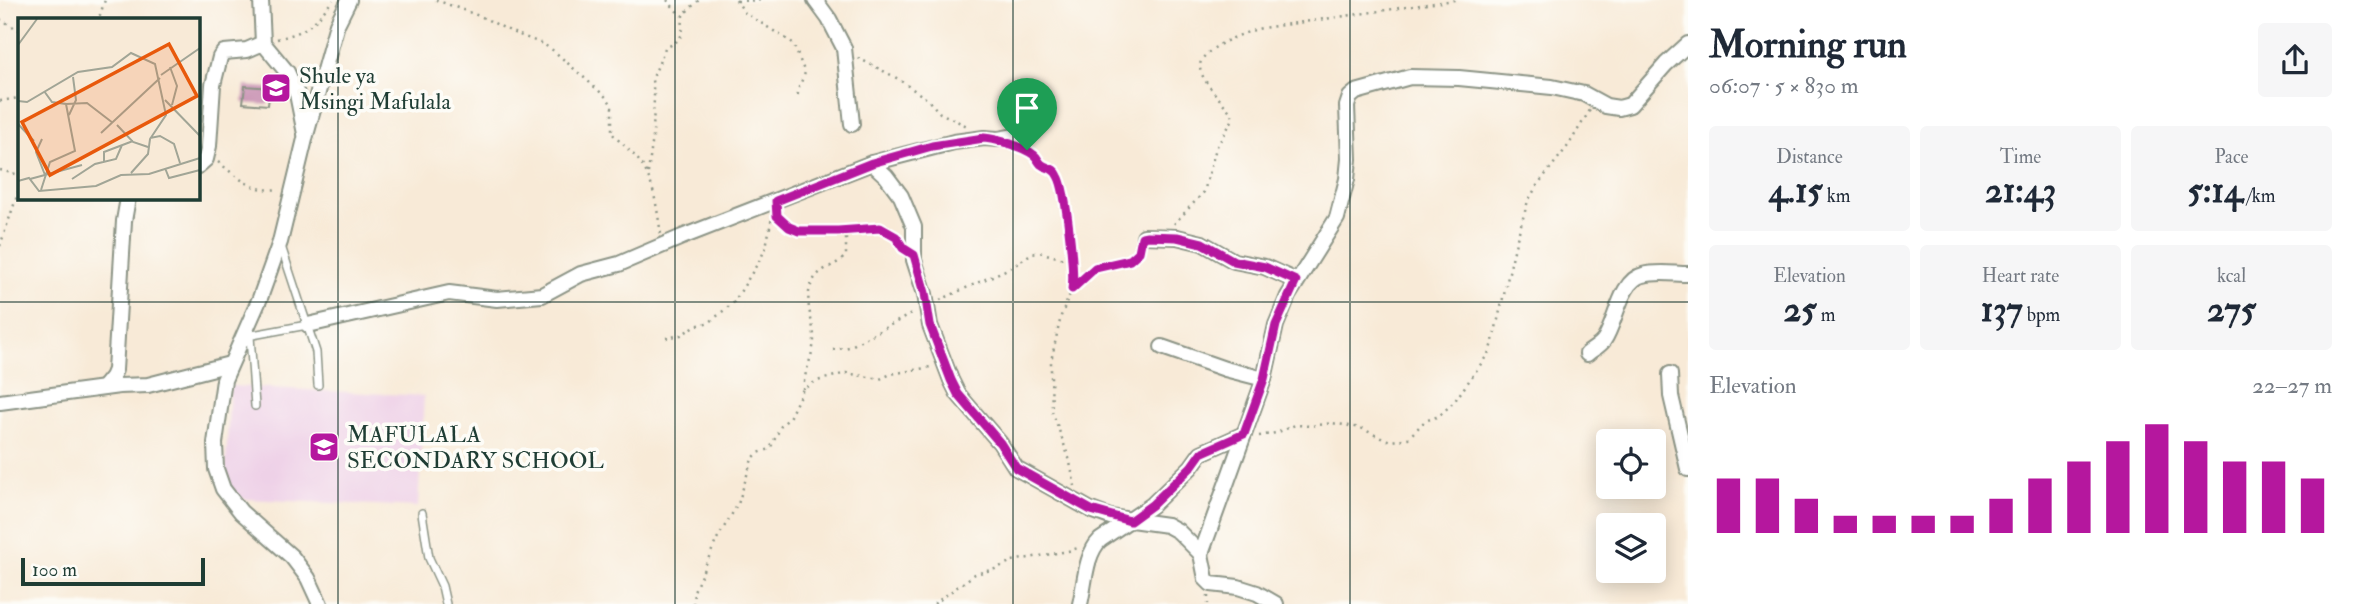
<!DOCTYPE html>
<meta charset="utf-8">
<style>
body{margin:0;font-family:"IM FELL Double Pica",serif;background:#f6f6f7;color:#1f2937;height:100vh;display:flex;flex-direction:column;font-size:26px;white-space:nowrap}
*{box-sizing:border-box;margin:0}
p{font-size:23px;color:#747a83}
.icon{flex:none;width:38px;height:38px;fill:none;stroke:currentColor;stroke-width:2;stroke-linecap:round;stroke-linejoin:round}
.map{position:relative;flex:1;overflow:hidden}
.side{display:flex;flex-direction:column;background:#fff;width:665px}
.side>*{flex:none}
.fabs{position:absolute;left:1596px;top:429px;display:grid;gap:14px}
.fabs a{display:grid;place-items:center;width:70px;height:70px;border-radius:7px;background:#fff;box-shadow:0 4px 18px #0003;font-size:35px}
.scale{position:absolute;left:21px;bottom:18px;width:184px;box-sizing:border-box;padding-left:7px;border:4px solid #1f3d34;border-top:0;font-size:19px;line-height:24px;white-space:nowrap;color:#1f3d34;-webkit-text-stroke:5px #fdfcf7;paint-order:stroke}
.pin{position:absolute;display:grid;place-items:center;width:60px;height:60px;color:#fff;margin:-72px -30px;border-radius:50% 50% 50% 0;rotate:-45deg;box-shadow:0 0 7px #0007}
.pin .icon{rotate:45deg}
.round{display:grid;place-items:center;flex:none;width:74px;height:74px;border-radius:7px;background:#f6f6f7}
.head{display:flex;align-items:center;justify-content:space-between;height:119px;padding:0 21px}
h1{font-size:38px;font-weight:700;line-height:52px}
.figures{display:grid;grid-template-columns:repeat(3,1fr);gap:10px;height:119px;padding:7px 21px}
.figures div{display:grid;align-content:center;border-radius:7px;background:#f6f6f7;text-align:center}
.figures b{font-size:35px;font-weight:700}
.figures small{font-size:19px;font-weight:400}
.figures p{font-size:19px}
.chart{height:196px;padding:14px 21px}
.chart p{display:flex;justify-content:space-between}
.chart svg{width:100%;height:126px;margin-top:7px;stroke:#b5179e;stroke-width:6}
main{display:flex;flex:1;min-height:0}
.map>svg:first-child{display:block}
.built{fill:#eed0e7}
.building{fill:#ca95b5}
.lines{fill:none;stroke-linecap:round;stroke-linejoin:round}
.lane-casing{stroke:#8c9486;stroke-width:10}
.street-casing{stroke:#8c9486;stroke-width:18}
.path{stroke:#8c9486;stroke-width:2.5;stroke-dasharray:2 5;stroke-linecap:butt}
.lane{stroke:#fff;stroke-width:7}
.street{stroke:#fff;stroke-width:14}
.route-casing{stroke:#fff;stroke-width:14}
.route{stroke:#b5179e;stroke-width:9}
.grid{fill:none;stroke:#1f3d34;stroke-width:2;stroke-opacity:0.55}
.labels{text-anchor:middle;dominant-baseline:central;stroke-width:7;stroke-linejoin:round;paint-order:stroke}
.poi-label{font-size:23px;fill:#1f3d34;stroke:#fdfcf7;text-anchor:start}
.inset-road{fill:none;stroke:#a1a596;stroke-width:2}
.view{fill:#e8590c;fill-opacity:0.15;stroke:#e8590c;stroke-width:3.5}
.inset-edge{fill:none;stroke:#1f3d34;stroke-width:3.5}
</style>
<main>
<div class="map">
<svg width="1688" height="604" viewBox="0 0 1688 604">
<rect width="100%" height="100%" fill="#fdfcf7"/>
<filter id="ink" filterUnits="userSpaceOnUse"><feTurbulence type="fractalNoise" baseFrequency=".0143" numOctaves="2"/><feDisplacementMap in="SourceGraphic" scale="14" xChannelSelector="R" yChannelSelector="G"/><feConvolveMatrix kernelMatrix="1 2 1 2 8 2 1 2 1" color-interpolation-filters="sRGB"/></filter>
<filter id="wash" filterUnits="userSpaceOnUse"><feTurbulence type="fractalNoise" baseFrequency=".00686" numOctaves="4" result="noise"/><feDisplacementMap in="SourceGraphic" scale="28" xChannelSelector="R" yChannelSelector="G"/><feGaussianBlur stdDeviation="1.57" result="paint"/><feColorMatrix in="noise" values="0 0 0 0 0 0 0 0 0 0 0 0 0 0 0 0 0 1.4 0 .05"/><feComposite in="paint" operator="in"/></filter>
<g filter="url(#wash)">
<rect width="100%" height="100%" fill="#f8ead7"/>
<polygon class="built" points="230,386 424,396 418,507 224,498"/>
<g id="blocks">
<polygon class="building" points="245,86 270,88 268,105 243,103"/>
</g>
</g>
<g filter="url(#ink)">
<use href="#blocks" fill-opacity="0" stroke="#8c9486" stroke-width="2"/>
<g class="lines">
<g class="lane-casing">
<g id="lane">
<polyline points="281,246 316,352 318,385"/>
<polyline points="247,336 307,325"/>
<polyline points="250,336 255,406"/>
<polyline points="422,513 429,558 442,586 446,604"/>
</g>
</g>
<g class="street-casing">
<g id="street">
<polyline points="261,0 263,43 287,72 297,94 305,134"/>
<polyline points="815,0 829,19 844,48 852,124"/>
<polyline points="872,163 886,176 901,196 914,227 914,260 925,294 930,325 951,380 958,394 1000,443 1016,468 1091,510 1110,517 1167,525 1178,531 1201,554"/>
<polyline points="198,166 206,159 209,146 213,85 220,57 224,52 247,50 263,43"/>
<polyline points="1144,236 1177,237 1202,243 1234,261 1265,267 1296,281"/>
<polyline points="308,325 449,293 497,299 542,295 581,274 619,264 682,237 872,163 954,142 984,138 998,139 1032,133"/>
<polyline points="1162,347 1225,369 1264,379"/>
<path d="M1587,354c6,-5 13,-8 17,-14 12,-17 16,-60 39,-65 14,-4 31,-1 45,-1"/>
<polyline points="1670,374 1671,396 1688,469"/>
<polyline points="103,388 112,377 115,370 124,221 128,198"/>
<polyline points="0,402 119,386 148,385 230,364"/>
<polyline points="320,604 308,578 292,557 241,512 223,489 216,469 215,443 224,380 260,298 280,242 306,135 337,24 349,0"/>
<path d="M1080,604c5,-20 5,-49 20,-64l52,-35 39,-38 10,-14 43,-19"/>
<polyline points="1276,604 1257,593 1238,587 1211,584 1206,579 1201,554 1264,379 1276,325 1288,296 1337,218 1347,179 1349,159 1347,106 1350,97 1356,92 1410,77 1459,78 1552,87 1584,94 1606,106 1619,108 1630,105 1666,64 1688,44"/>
</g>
</g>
<g class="path">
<path d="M436,0l46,17 32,16 29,11 11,7 53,47 5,7v28c9,11 22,20 30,32 13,20 15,46 19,69"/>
<polyline points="667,0 681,16"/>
<polyline points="736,0 745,13 793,43 805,73 799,87 797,99"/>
<polyline points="737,1 764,0"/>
<polyline points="0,19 19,30"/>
<polyline points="93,19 100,15 105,0"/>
<path d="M277,39c31,-8 36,-14 56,-39"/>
<polyline points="858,58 895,77 927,99 940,113 967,126"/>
<polyline points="0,101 19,98"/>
<path d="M1021,148c9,4 12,7 18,14 12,12 15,2 23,24l12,91 -2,12 -11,27 -10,45v15l1,35 17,47 6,28"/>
<path d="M218,162c20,15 34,31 61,27"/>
<polyline points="0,170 19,175"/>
<polyline points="648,173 653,137 654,95 652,80 665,48 675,43 682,35 683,15 699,0"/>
<path d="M776,214c30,43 97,-9 124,30"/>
<path d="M1174,224l30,-32 12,-44 17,-29 -1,-5c-9,-12 -30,-32 -32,-46 -3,-19 48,-37 62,-40l193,-28"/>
<polyline points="0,246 19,190"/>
<path d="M1073,288c6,-6 13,-16 22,-19 16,-6 36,-2 45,-21"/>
<polyline points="940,300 1014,266 1032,253 1039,252 1071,261"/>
<polyline points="666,338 681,335 695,326 710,322 734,302 761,258 766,247 772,217"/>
<polyline points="833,350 849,347 915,312"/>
<path d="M803,389c1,-18 12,-36 11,-54 -2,-18 -11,-36 -1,-54 8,-15 24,-14 33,-26v-24"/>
<polyline points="1259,436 1276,433 1295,425 1312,426 1332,423 1361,428 1383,439 1392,441 1408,438 1425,421 1439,416 1454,402 1488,354 1493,341 1516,242 1528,201 1538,184 1568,146 1590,110"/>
<polyline points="1208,596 1208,604"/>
<polyline points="693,604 694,591 717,539 738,504 752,459 758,453 770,449 781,426 789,418 803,389 817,381 846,373 880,379 891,374 931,367"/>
<polyline points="934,604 975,574 995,569 1012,561 1068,551 1081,547"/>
</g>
<use href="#lane" class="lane"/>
<use href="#street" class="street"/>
</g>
</g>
<g class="lines" filter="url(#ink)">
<g class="route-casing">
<path id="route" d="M984,138c12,1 41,9 50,17 3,2 4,6 7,9 6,5 13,3 17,12 8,13 17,96 14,113l23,-21 35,-8 9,-8 3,-15 5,-1 30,1 25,6 32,18 31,6 31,14 -20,44 -12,54 -20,55 -43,19 -10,14 -39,38 -22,16 -39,-11 -75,-42 -16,-25 -42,-49 -7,-14 -21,-55 -5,-32 -11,-38 -11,-7 -7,-11 -16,-9 -42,3h-39l-10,-4 -12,-11 -1,-15 96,-38 60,-17z"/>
</g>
<use href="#route" class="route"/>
</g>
<path class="grid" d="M338,0v604M675,0v604M1013,0v604M1350,0v604M0,302h1688"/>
<defs>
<g id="school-square" transform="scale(1.575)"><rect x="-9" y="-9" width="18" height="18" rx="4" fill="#b5179e" stroke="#fdfcf7"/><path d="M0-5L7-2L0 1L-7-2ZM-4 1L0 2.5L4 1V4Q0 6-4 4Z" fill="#fff"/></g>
</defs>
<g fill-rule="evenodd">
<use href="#school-square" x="276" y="88"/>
<use href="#school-square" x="324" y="447"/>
</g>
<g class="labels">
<g class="poi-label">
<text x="299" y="75">Shule ya<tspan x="299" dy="26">Msingi Mafulala</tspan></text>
<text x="347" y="434">MAFULALA<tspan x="347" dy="26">SECONDARY SCHOOL</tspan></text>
</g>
</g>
<g transform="translate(18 18)">
<rect width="182" height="182" fill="#f8ead7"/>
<path class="inset-road" d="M0,27l19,-26M152,49l7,19 -5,19M143,57l39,-27M147,82l35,36M0,83l9,1 51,-30 34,-5 19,-14 24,11 11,51 -16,24 -2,15 -17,19M48,86l21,-1 26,20M51,97l7,-15 -3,-23M0,106l16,17M99,107l16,17 15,5M83,115l59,-55M132,120l10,-2 14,8 6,19M24,121l-6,13 9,23M86,144v-10l29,-11M147,150l4,10 31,-8M12,161l52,-14M54,161l23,-15 21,-5 6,-14M0,163l11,-3 10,13 57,-5 25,-11 28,-1 51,-16M23,172l9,-28 25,-11 -9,-47 -14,-2 -8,-11"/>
<path class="view" d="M151,26l28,52 -147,79 -28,-53z"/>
<rect width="182" height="182" class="inset-edge"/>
</g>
</svg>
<div class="fabs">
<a><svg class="icon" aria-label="locate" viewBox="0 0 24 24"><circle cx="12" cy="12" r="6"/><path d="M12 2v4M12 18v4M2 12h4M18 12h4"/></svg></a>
<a><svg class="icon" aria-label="layers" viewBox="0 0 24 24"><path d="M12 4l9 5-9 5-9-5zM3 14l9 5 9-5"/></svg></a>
</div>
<div class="scale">100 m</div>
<div class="pin" style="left:1027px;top:150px;background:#1e9e55"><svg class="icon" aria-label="arrive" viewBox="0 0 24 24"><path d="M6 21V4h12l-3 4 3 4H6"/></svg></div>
</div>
<section class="side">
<div class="head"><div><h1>Morning run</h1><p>06:07 · 5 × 830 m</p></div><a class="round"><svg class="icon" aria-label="share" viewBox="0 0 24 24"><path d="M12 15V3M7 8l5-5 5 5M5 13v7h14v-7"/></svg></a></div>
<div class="figures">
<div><p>Distance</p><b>4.15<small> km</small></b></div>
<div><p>Time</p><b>21:43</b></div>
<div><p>Pace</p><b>5:14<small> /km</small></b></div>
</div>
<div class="figures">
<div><p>Elevation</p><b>25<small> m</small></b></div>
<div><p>Heart rate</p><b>137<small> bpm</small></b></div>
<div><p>kcal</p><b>275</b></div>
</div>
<div class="chart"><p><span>Elevation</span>22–27 m</p>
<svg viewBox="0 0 160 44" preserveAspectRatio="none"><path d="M5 44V25M15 44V25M25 44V32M35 44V38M45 44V38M55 44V38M65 44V38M75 44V32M85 44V25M95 44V19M105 44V12M115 44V6M125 44V12M135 44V19M145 44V19M155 44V25"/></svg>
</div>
</section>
</main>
